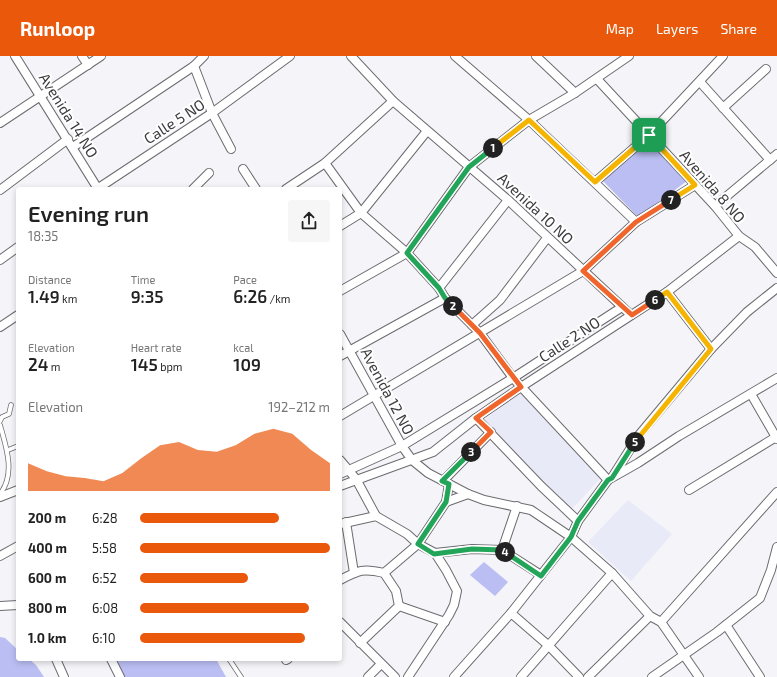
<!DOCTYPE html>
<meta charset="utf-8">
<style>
body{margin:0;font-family:"Exo 2",sans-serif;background:#f6f6f6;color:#222;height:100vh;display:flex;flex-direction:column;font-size:15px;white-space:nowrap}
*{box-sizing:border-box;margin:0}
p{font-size:13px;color:#767676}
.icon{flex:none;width:22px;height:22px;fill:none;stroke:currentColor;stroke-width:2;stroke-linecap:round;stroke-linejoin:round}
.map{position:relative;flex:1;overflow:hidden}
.side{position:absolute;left:16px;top:131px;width:326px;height:474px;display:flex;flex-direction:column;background:#fff;border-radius:4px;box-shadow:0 2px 6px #0003}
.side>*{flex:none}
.pin{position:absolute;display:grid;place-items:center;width:34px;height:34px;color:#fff;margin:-17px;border-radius:8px;box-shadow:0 2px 6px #0006}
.km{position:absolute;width:20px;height:20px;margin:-10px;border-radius:50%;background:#222;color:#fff;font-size:11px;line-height:20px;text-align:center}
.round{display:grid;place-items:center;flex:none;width:42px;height:42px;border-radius:4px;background:#f6f6f6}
.overview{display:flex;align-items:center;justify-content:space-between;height:68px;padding:0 12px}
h1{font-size:22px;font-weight:600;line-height:30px}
.figures{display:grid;grid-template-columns:repeat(3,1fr);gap:6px;height:68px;padding:4px 12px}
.figures div{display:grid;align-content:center}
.figures b{font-size:17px;font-weight:600}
.figures small{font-size:11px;font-weight:400}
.figures p{font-size:11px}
.chart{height:112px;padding:8px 12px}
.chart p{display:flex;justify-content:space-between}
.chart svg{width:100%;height:72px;margin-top:4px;fill:#ea580c;opacity:.7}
ul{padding:0 12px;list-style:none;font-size:13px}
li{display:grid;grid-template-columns:64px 48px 1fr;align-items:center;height:30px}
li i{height:10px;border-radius:5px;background:#ea580c}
header{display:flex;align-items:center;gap:24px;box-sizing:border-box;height:56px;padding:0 20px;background:#ea580c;color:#fff}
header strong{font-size:19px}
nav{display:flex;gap:22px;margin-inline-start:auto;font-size:14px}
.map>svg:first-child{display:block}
.built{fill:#e9eaf7}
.green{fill:#babef3}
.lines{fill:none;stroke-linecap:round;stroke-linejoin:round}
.service-casing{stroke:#6c6c70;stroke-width:5.5}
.minor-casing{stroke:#6c6c70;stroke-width:10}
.service{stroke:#fff;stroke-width:4}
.minor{stroke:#fff;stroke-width:8}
.split-1-casing{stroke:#fff;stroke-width:8}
.split-2-casing{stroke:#fff;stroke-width:8}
.split-3-casing{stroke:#fff;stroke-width:8}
.split-4-casing{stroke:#fff;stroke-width:8}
.split-5-casing{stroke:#fff;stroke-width:8}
.split-6-casing{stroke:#fff;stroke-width:8}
.split-7-casing{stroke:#fff;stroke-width:8}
.split-8-casing{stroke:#fff;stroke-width:8}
.split-1{stroke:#f5b400;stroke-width:5}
.split-2{stroke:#22a559;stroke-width:5}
.split-3{stroke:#f0652b;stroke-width:5}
.split-4{stroke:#22a559;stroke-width:5}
.split-5{stroke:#22a559;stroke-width:5}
.split-6{stroke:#f5b400;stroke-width:5}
.split-7{stroke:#f0652b;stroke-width:5}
.split-8{stroke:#f5b400;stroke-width:5}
.labels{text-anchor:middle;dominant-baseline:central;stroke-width:4;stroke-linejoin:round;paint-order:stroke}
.street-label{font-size:15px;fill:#3c3c3e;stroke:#fff}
</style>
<header>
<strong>Runloop</strong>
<nav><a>Map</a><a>Layers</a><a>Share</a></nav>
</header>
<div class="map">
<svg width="777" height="621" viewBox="0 0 777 621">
<rect width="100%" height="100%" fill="#f4f4f9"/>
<g class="built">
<polygon points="520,337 600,423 570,455 484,364"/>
<polygon points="628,444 672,478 631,525 588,486"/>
</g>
<g class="green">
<polygon points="648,85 687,125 638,161 603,125"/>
<polygon points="484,506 508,526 495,540 470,519"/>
<polygon points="0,581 5,582 18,594 18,603 29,603 36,609 44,621 0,621"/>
<polygon points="117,603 216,603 226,621 124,621"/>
</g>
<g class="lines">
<g class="service-casing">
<g id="service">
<polyline points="0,365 2,361 9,358 11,349"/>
<path d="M0,369c6,21 16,49 0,69"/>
<polyline points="8,394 18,390"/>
<polyline points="229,603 241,621"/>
</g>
</g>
<g class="minor-casing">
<g id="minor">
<polyline points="15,0 98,133"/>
<polyline points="82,0 88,9"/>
<polyline points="351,0 393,45 508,144 631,259"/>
<polyline points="455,0 529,64 636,166"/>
<polyline points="536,0 575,37"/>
<polyline points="194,10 212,57 231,93"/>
<polyline points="597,23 715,150 739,180 755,191 777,217"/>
<polyline points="700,26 770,104"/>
<polyline points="723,52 766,13"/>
<polyline points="0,67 101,0"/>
<polyline points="73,91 194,10 204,0"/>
<polyline points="325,107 361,157 407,197 439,232 445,242 480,277 513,322 608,424"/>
<polyline points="243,113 256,133"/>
<polyline points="595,126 649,79 723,0"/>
<polyline points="97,133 212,57 290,0"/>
<polyline points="193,133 209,117"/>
<polyline points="286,133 325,107 393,45"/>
<polyline points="0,134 68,83"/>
<polyline points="715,150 777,98"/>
<polyline points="340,170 361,157 427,75"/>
<polyline points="0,204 18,191"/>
<polyline points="439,232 508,144"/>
<polyline points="340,235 407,197 469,111 529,64 575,37 629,0"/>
<polyline points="667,236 711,293"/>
<polyline points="472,269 500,244 547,182"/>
<polyline points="0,271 18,259"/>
<polyline points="340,278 402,390 412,404 428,417 468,438 484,444 531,454 571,481 612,517 650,560 661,566 699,621"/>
<polyline points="340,300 445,242"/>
<polyline points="751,338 777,383"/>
<polyline points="340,360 583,215 636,166 695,129"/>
<polyline points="476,362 541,430 578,465"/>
<polyline points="340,404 356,423 376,460"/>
<polyline points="340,418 402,390 513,322 622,251"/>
<polyline points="613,420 639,379 711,293 747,256 777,232"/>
<polyline points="443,425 491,376"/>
<polyline points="340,430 433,396 476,362 521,331 667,236 739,180"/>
<polyline points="689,434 776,381"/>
<polyline points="0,441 18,434"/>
<polyline points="446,446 449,428"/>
<polyline points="346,466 354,517"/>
<polyline points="340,468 376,460 407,478 418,488 435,497 446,514 457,535 454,549 449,559 408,621"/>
<polyline points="502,494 517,450"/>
<polyline points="435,497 472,493 502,494 541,519"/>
<polyline points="0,500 18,490"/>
<polyline points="384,517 418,488 446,446 468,438"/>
<path d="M340,524c19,-10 23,-12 44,-7l12,18 3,15 -39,37"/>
<polyline points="0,550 18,549"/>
<polyline points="399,550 445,566"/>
<polyline points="511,557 549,590 579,621"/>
<polyline points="340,566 395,621"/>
<polyline points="661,566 777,436"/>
<polyline points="726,569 760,621"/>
<polyline points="56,603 64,621"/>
<polyline points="111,603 120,621"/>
<polyline points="286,604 288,603"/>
<polyline points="368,621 381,608"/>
<polyline points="454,621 511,557 571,481 578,465 608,424 638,407 679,380 777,322"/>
<polyline points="521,621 612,517"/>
<polyline points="588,621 650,560"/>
<polyline points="652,621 717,576 760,542 771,514 777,491"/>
</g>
</g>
<use href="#service" class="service"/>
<use href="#minor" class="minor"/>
</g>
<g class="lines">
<g class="split-1-casing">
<polyline id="split-1" points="493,92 529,64 595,126 649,79"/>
</g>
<g class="split-2-casing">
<polyline id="split-2" points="453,250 445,242 439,232 407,197 469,111 493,92"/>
</g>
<g class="split-3-casing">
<polyline id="split-3" points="453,250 480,277 521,331 476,362 491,376 471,396"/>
</g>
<g class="split-4-casing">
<polyline id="split-4" points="471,396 442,425 449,428 446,446 418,488 434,498 472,493 502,494 505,496"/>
</g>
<g class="split-5-casing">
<polyline id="split-5" points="505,496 541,520 571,481 578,465 608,424 612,422 635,386"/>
</g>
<g class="split-6-casing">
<polyline id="split-6" points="635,386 711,293 667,236 655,244"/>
</g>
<g class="split-7-casing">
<polyline id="split-7" points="655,244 632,259 583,215 636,166 671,144"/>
</g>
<g class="split-8-casing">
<polyline id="split-8" points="649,79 695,129 671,144"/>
</g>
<use href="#split-1" class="split-1"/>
<use href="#split-2" class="split-2"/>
<use href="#split-3" class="split-3"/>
<use href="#split-4" class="split-4"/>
<use href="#split-5" class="split-5"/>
<use href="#split-6" class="split-6"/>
<use href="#split-7" class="split-7"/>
<use href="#split-8" class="split-8"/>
</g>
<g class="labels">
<g class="street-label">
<text transform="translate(69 59) rotate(58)">Avenida 14 NO</text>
<text transform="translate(174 65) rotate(-33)">Calle 5 NO</text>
<text transform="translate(713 130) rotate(49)">Avenida 8 NO</text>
<text transform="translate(536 152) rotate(43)">Avenida 10 NO</text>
<text transform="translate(569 283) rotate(-33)">Calle 2 NO</text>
<text transform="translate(388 335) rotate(62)">Avenida 12 NO</text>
</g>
</g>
</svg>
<div class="pin" style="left:649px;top:79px;background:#1e9e55"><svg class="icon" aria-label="arrive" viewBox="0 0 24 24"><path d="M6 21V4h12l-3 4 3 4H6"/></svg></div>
<b class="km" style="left:493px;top:92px">1</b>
<b class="km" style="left:453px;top:250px">2</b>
<b class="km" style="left:471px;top:396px">3</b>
<b class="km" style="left:505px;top:496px">4</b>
<b class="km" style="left:635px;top:386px">5</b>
<b class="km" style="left:655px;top:244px">6</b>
<b class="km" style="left:671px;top:144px">7</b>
<section class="side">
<div class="overview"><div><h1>Evening run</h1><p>18:35</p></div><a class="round"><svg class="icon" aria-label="share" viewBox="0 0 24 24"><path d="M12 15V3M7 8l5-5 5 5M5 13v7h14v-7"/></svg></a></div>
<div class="figures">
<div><p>Distance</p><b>1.49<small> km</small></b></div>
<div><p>Time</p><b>9:35</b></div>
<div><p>Pace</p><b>6:26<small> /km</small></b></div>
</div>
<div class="figures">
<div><p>Elevation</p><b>24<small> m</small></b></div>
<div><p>Heart rate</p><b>145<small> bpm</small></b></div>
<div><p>kcal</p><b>109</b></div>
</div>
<div class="chart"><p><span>Elevation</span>192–212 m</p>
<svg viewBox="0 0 160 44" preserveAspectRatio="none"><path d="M0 44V27L10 32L20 35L30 36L40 38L50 33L60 24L70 16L80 14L90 19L100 20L110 16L120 9L130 6L140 9L150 19L160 27V44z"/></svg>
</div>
<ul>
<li><b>200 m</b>6:28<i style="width:73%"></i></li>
<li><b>400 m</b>5:58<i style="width:100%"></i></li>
<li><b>600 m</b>6:52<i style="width:57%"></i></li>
<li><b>800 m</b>6:08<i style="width:89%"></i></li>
<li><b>1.0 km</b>6:10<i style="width:87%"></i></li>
</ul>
</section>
</div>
